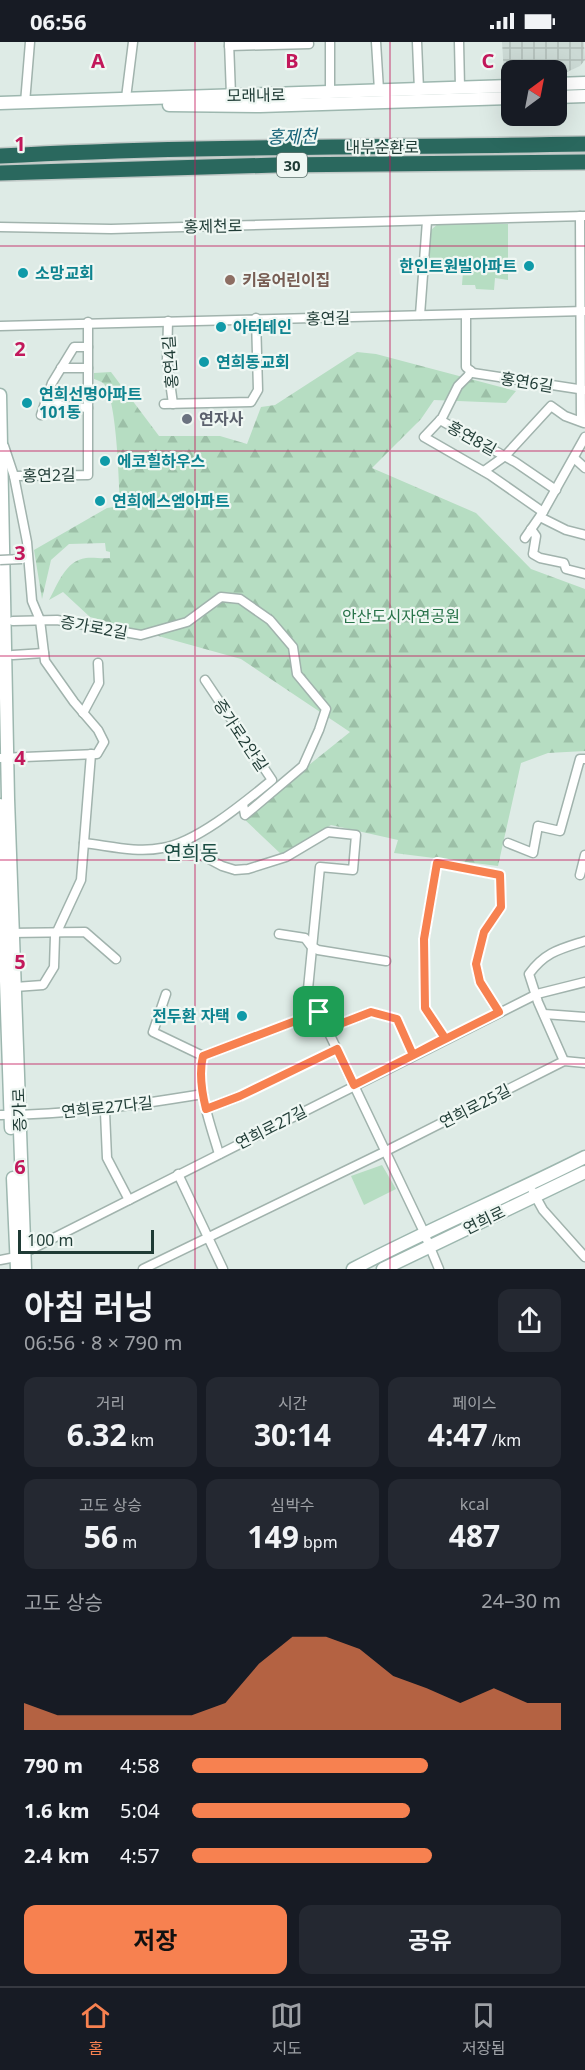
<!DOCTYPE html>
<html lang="ko">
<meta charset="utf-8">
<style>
body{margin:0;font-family:"Noto Sans","Noto Sans KR",sans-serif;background:#242831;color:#f1f3f6;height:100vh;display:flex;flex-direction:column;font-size:22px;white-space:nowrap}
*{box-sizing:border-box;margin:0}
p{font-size:20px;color:#9ea1a6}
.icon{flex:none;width:33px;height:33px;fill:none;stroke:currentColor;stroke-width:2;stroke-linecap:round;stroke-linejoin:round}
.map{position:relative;height:1227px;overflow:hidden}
.side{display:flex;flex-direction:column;background:#171b24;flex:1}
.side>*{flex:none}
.needle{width:39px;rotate:32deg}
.controls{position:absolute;left:501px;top:18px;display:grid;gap:12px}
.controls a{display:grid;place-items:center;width:66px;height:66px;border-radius:12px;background:#171b24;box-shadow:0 6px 24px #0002;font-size:30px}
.scale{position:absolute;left:18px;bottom:15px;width:136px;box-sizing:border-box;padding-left:6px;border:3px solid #1f3b35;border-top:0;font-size:16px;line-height:21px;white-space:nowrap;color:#1f3b35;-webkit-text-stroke:4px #eff7f3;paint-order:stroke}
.pin{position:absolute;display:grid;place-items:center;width:51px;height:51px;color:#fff;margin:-26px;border-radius:12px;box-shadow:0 3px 9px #0006}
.round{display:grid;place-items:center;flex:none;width:63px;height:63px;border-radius:12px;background:#242831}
.summary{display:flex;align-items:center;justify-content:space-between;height:102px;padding:0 24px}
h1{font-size:33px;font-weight:700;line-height:45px}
.stats{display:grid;grid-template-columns:repeat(3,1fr);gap:9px;height:102px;padding:6px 24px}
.stats div{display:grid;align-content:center;border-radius:12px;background:#242831;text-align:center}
.stats b{font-size:30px;font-weight:700}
.stats small{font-size:16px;font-weight:400}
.stats p{font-size:16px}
.chart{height:168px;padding:12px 24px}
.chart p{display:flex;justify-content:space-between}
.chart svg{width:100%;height:108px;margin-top:6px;fill:#f78150;opacity:.7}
.primary-button{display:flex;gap:12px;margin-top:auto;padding:12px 24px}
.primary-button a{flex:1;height:69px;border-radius:12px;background:#f78150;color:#111;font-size:24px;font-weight:700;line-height:69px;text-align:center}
.primary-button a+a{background:#242831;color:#f1f3f6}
ul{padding:0 24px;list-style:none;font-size:20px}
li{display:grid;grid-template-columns:96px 72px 1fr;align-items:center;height:45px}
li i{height:15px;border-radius:8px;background:#f78150}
.status{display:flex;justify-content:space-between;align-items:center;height:42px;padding:0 30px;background:#171b24;direction:ltr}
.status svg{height:16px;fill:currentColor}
.tab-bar{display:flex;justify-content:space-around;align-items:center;height:84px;border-top:2px solid #363941;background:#171b24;font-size:16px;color:#9ea1a6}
.tab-bar a{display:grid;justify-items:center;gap:3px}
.tab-bar .selected{color:#f78150}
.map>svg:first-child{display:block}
.industrial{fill:url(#industrial-grid)}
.green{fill:#b6ddc2}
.forest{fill:url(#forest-firs)}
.pier{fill:#deebe6}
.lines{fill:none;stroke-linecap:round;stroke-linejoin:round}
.street-casing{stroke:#a1b3ad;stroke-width:11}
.secondary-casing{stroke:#9db7af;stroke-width:15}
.highway-casing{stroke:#c0c8c6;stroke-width:18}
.street{stroke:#fff;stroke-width:8}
.secondary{stroke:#fff;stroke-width:12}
.highway{stroke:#2a685e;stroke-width:15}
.street-bridge-casing{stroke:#a1b3ad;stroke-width:11;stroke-linecap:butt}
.street-bridge{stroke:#fff;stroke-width:8}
.route-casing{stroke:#fff;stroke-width:12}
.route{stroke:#f78150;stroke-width:8}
.grid{fill:none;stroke:#c2185b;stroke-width:1.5;stroke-opacity:0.55}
.culture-dot{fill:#0f9aa8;stroke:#eff7f3;stroke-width:2}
.education-dot{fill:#8d6e63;stroke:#eff7f3;stroke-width:2}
.worship-dot{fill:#6b7280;stroke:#eff7f3;stroke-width:2}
.labels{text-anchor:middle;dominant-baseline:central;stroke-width:4.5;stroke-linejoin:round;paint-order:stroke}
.shield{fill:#eff7f3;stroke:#5d736e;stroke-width:1.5}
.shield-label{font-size:15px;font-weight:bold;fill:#1f3b35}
.street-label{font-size:16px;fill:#1f3b35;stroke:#eff7f3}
.culture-label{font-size:16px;font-weight:bold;fill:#0d838f;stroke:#eff7f3;text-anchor:start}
.education-label{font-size:16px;font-weight:bold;fill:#785e54;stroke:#eff7f3;text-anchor:start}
.worship-label{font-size:16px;font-weight:bold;fill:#5b616d;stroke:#eff7f3;text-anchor:start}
.park-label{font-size:16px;fill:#287349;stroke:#eff7f3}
.water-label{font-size:18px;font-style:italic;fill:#186378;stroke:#eff7f3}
.quarter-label{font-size:20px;fill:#1b4d43;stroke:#eff7f3}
.grid-label{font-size:20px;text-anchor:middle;font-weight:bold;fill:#c2185b;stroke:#eff7f3;stroke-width:4.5;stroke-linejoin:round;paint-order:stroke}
</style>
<div class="status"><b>06:56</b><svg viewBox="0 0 49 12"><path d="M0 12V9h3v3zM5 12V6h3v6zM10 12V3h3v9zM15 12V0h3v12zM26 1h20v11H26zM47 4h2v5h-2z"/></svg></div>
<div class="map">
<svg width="585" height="1227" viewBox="0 0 585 1227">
<defs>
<pattern id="industrial-grid" width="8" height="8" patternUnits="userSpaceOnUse" patternTransform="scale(1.5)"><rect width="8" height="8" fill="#ccdad5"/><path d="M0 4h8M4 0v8" fill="none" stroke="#afbcb7"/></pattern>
<pattern id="forest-firs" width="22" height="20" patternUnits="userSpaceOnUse" patternTransform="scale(1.5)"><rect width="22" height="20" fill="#b6ddc2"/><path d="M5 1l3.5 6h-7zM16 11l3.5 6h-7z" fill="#9cbfa7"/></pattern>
</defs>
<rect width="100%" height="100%" fill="#deebe6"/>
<polygon class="industrial" points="502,0 584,0 585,18 580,24 567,30 512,28 511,32 504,33"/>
<g class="green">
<polygon points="445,180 508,182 508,238 495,236 494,248 476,247 475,243 462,243 463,229 444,227 445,222 429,219 431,188 439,181"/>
<polygon points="382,1123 396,1147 364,1163 351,1134"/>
</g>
<path class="forest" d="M357,310l19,2 140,37 -10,12 -72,-3 -13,19 -49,49 104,45 55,56 54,20v162l-37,2 -27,10 -23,103 -104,-13 4,-13 -67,-15 -49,30 -39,-37 107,-86 -109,-73 -151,-42 -27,-25 -14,8c9,-16 16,-39 37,-42 7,-1 16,1 24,0v-6l-4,-1 -1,-8 -36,1 -18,16 -9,39 -8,-49 73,-42 13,-2c-1,-22 -3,-111 -17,-123 -3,-2 -6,-3 -9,-4v-6l17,-1 48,64h61l27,8 14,-37 14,-2z"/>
<polygon class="pier" points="585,98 585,132 62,139 0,143 0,108"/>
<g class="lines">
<g class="street-casing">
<g id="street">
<polyline points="229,0 231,53"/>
<polyline points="330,0 330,50"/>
<polyline points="376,0 379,48"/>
<polyline points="417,0 419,48"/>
<polyline points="459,0 460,45"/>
<polyline points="229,4 309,2"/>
<polyline points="126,56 133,0"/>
<polyline points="25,61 30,0"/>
<polyline points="580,174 581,379"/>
<polyline points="0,185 111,187 585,174"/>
<polyline points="420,273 427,179"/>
<polyline points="466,273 466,325 473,331 585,348"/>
<polyline points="168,279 167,318 173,362"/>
<polyline points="0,284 585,269"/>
<polyline points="61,326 88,326"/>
<polyline points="471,329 468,334 458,344 442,376 424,395 490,433 543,470"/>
<polyline points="46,359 64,364 88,366"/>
<polyline points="164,362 251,360 258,348 256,276"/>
<polyline points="41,373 52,341 74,305 88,305"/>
<polyline points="440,378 515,420 556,448"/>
<polyline points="574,416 585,426"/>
<polyline points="484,429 505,414 551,364 565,374 584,381"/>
<polyline points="14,434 88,433 88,280"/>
<polyline points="540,475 566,488 585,493"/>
<polyline points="531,487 536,494 533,512 540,516 564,521 566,527 585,532"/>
<polyline points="525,496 543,470 585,395"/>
<polyline points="13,579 57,578 141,593 187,580 221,555 240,557 270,578 293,605 297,632 326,667 319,688 303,724 245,773 243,762"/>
<polyline points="13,613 44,611"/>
<polyline points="83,671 99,641 98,621"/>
<polyline points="0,716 97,712 104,700 98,688 74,660 45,619 40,578 32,559 27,500 14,434 4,404"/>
<path d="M84,801c26,3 53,10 78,5 34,-5 83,-46 110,-68l-67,-100"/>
<polyline points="508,801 533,811 538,784 560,789 580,717 585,717"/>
<polyline points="174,804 205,815 222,824 235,828 248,827 286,815 328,790 356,793 353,828 320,825 308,947 422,1186 439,1227"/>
<polyline points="580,833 585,813"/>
<polyline points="9,891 85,890 116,917"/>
<polyline points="279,892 305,896 311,904 318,908 386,919"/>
<polyline points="15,945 43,943 54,925 55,894 81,838 91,712"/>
<polyline points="166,952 153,990 203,1014 319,970"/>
<polyline points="544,972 585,975"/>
<polyline points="327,987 371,970 397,977 413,1013"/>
<polyline points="445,996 425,966 424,897 437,821 500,833 501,865 484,890 476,922 480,940 499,971"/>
<path d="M203,1014c-7,32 7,67 16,98"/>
<path d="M564,1019l-26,-59 -9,-28c16,-22 31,-25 56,-33"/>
<polyline points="103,1066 105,1070 107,1116 129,1158"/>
<polyline points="206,1067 240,1054 337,1007"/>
<path d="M0,1073c68,0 136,-10 203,-21"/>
<polyline points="178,1132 223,1227"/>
<polyline points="533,1150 543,1168 585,1215"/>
<polyline points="0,1218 16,1215 537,952 585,940"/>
<polyline points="143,1227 386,1109 564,1019 585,1021"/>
</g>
</g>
<g class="secondary-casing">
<g id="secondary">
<polyline points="556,42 585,41"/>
<polyline points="556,55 585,54"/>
<polyline points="0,61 512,44"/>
<polyline points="169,63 260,64 512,56"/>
<polyline points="0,353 8,757 25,1227"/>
<polyline points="0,763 11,1086"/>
<polyline points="13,1136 17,1227"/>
<path d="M353,1227c76,-40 155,-73 232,-112"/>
<polyline points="383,1227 585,1130"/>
</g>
</g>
<g class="highway-casing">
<g id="highway">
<path d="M0,114c195,-11 390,-8 585,-12"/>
<polyline points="0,131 276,123 585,120"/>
</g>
</g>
<use href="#street" class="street"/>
<use href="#secondary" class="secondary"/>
<use href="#highway" class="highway"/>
<g class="street-bridge-casing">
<polyline id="street-bridge" points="0,518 22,517"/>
</g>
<use href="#street-bridge" class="street-bridge"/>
</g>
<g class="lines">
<g class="route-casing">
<path id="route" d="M319,970l-116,44c-4,16 -1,37 3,53l34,-13 97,-47 17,36 145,-73 -19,-30 -4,-18 8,-32 17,-25 -1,-32 -63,-12 -13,76 1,69 20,30 -32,17 -16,-36 -26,-7 -44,17 -8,-17"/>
</g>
<use href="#route" class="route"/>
</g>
<path class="grid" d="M195,0v1227M390,0v1227M0,204h585M0,409h585M0,614h585M0,818h585M0,1022h585"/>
<g class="culture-dot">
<circle cx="529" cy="224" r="6"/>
<circle cx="23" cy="231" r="6"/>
<circle cx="221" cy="285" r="6"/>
<circle cx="204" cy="320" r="6"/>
<circle cx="27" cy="361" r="6"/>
<circle cx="105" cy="419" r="6"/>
<circle cx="100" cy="459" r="6"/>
<circle cx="242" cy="974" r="6"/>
</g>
<circle class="education-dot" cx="230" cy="238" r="6"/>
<circle class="worship-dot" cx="187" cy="377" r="6"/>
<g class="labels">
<rect class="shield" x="277" y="111" width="30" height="24" rx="4.5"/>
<g class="shield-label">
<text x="292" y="123">30</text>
</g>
<g class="street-label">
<text transform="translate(256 53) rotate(-1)">모래내로</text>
<text x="382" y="105">내부순환로</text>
<text transform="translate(213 184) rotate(-1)">홍제천로</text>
<text transform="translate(328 276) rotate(-1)">홍연길</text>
<text transform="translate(170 320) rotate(-94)">홍연4길</text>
<text transform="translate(527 340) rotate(9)">홍연6길</text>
<text transform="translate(472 396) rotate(29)">홍연8길</text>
<text transform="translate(49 433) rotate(-1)">홍연2길</text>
<text transform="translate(94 585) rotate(10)">증가로2길</text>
<text transform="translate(241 693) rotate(56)">증가로2안길</text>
<text transform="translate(475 1064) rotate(-27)">연희로25길</text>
<text transform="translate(107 1065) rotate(-6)">연희로27다길</text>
<text transform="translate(19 1068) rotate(-92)">증가로</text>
<text transform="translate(271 1085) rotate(-27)">연희로27길</text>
<text transform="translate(484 1178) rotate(-26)">연희로</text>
</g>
<g class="culture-label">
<text x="517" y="224" text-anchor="end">한인트원빌아파트</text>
<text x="35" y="231">소망교회</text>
<text x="233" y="285">아터테인</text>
<text x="216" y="320">연희동교회</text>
<text x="39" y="352">연희선명아파트<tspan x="39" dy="18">101동</tspan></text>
<text x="117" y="419">에코힐하우스</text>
<text x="112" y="459">연희에스엠아파트</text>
<text x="230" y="974" text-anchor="end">전두환 자택</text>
</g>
<g class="education-label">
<text x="242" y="238">키움어린이집</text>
</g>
<g class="worship-label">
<text x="199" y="377">연자사</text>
</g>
<g class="park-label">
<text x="401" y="574">안산도시자연공원</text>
</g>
<g class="water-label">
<text transform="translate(292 94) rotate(-1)">홍제천</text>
</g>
<g class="quarter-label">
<text x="191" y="810">연희동</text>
</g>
</g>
<g class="grid-label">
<text x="98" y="26">A</text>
<text x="292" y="26">B</text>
<text x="488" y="26">C</text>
<text x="20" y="109">1</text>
<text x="20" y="314">2</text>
<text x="20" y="518">3</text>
<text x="20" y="723">4</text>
<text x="20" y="927">5</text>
<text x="20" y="1132">6</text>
</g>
</svg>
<div class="controls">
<a><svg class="needle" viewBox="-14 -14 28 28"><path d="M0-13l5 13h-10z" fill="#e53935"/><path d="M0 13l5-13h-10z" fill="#9ea1a6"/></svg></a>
</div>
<div class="scale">100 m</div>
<div class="pin" style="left:319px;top:970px;background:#1e9e55"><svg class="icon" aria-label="arrive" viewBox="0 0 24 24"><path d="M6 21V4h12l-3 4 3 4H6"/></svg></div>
</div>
<section class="side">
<div class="summary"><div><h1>아침 러닝</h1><p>06:56 · 8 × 790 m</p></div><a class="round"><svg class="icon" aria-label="share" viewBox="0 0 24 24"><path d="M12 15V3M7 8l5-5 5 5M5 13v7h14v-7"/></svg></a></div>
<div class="stats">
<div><p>거리</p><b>6.32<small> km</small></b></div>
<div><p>시간</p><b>30:14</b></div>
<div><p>페이스</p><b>4:47<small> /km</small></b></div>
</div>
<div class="stats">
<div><p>고도 상승</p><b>56<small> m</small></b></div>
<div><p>심박수</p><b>149<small> bpm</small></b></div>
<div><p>kcal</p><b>487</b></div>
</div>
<div class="chart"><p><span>고도 상승</span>24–30 m</p>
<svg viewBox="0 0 160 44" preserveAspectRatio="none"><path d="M0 44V33L10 38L20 38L30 38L40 38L50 38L60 33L70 17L80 6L90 6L100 11L110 22L120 27L130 33L140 27L150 33L160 33V44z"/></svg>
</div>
<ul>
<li><b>790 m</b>4:58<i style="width:64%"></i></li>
<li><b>1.6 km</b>5:04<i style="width:59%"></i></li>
<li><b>2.4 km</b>4:57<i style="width:65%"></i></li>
</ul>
<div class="primary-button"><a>저장</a><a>공유</a></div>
</section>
<nav class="tab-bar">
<a class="selected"><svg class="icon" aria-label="home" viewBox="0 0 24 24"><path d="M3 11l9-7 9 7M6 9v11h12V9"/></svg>홈</a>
<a><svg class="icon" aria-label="map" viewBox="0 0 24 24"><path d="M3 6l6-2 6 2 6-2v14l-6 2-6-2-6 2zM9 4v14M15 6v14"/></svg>지도</a>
<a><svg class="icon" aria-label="saved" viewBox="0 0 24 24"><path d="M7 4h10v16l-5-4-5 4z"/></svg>저장됨</a>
</nav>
